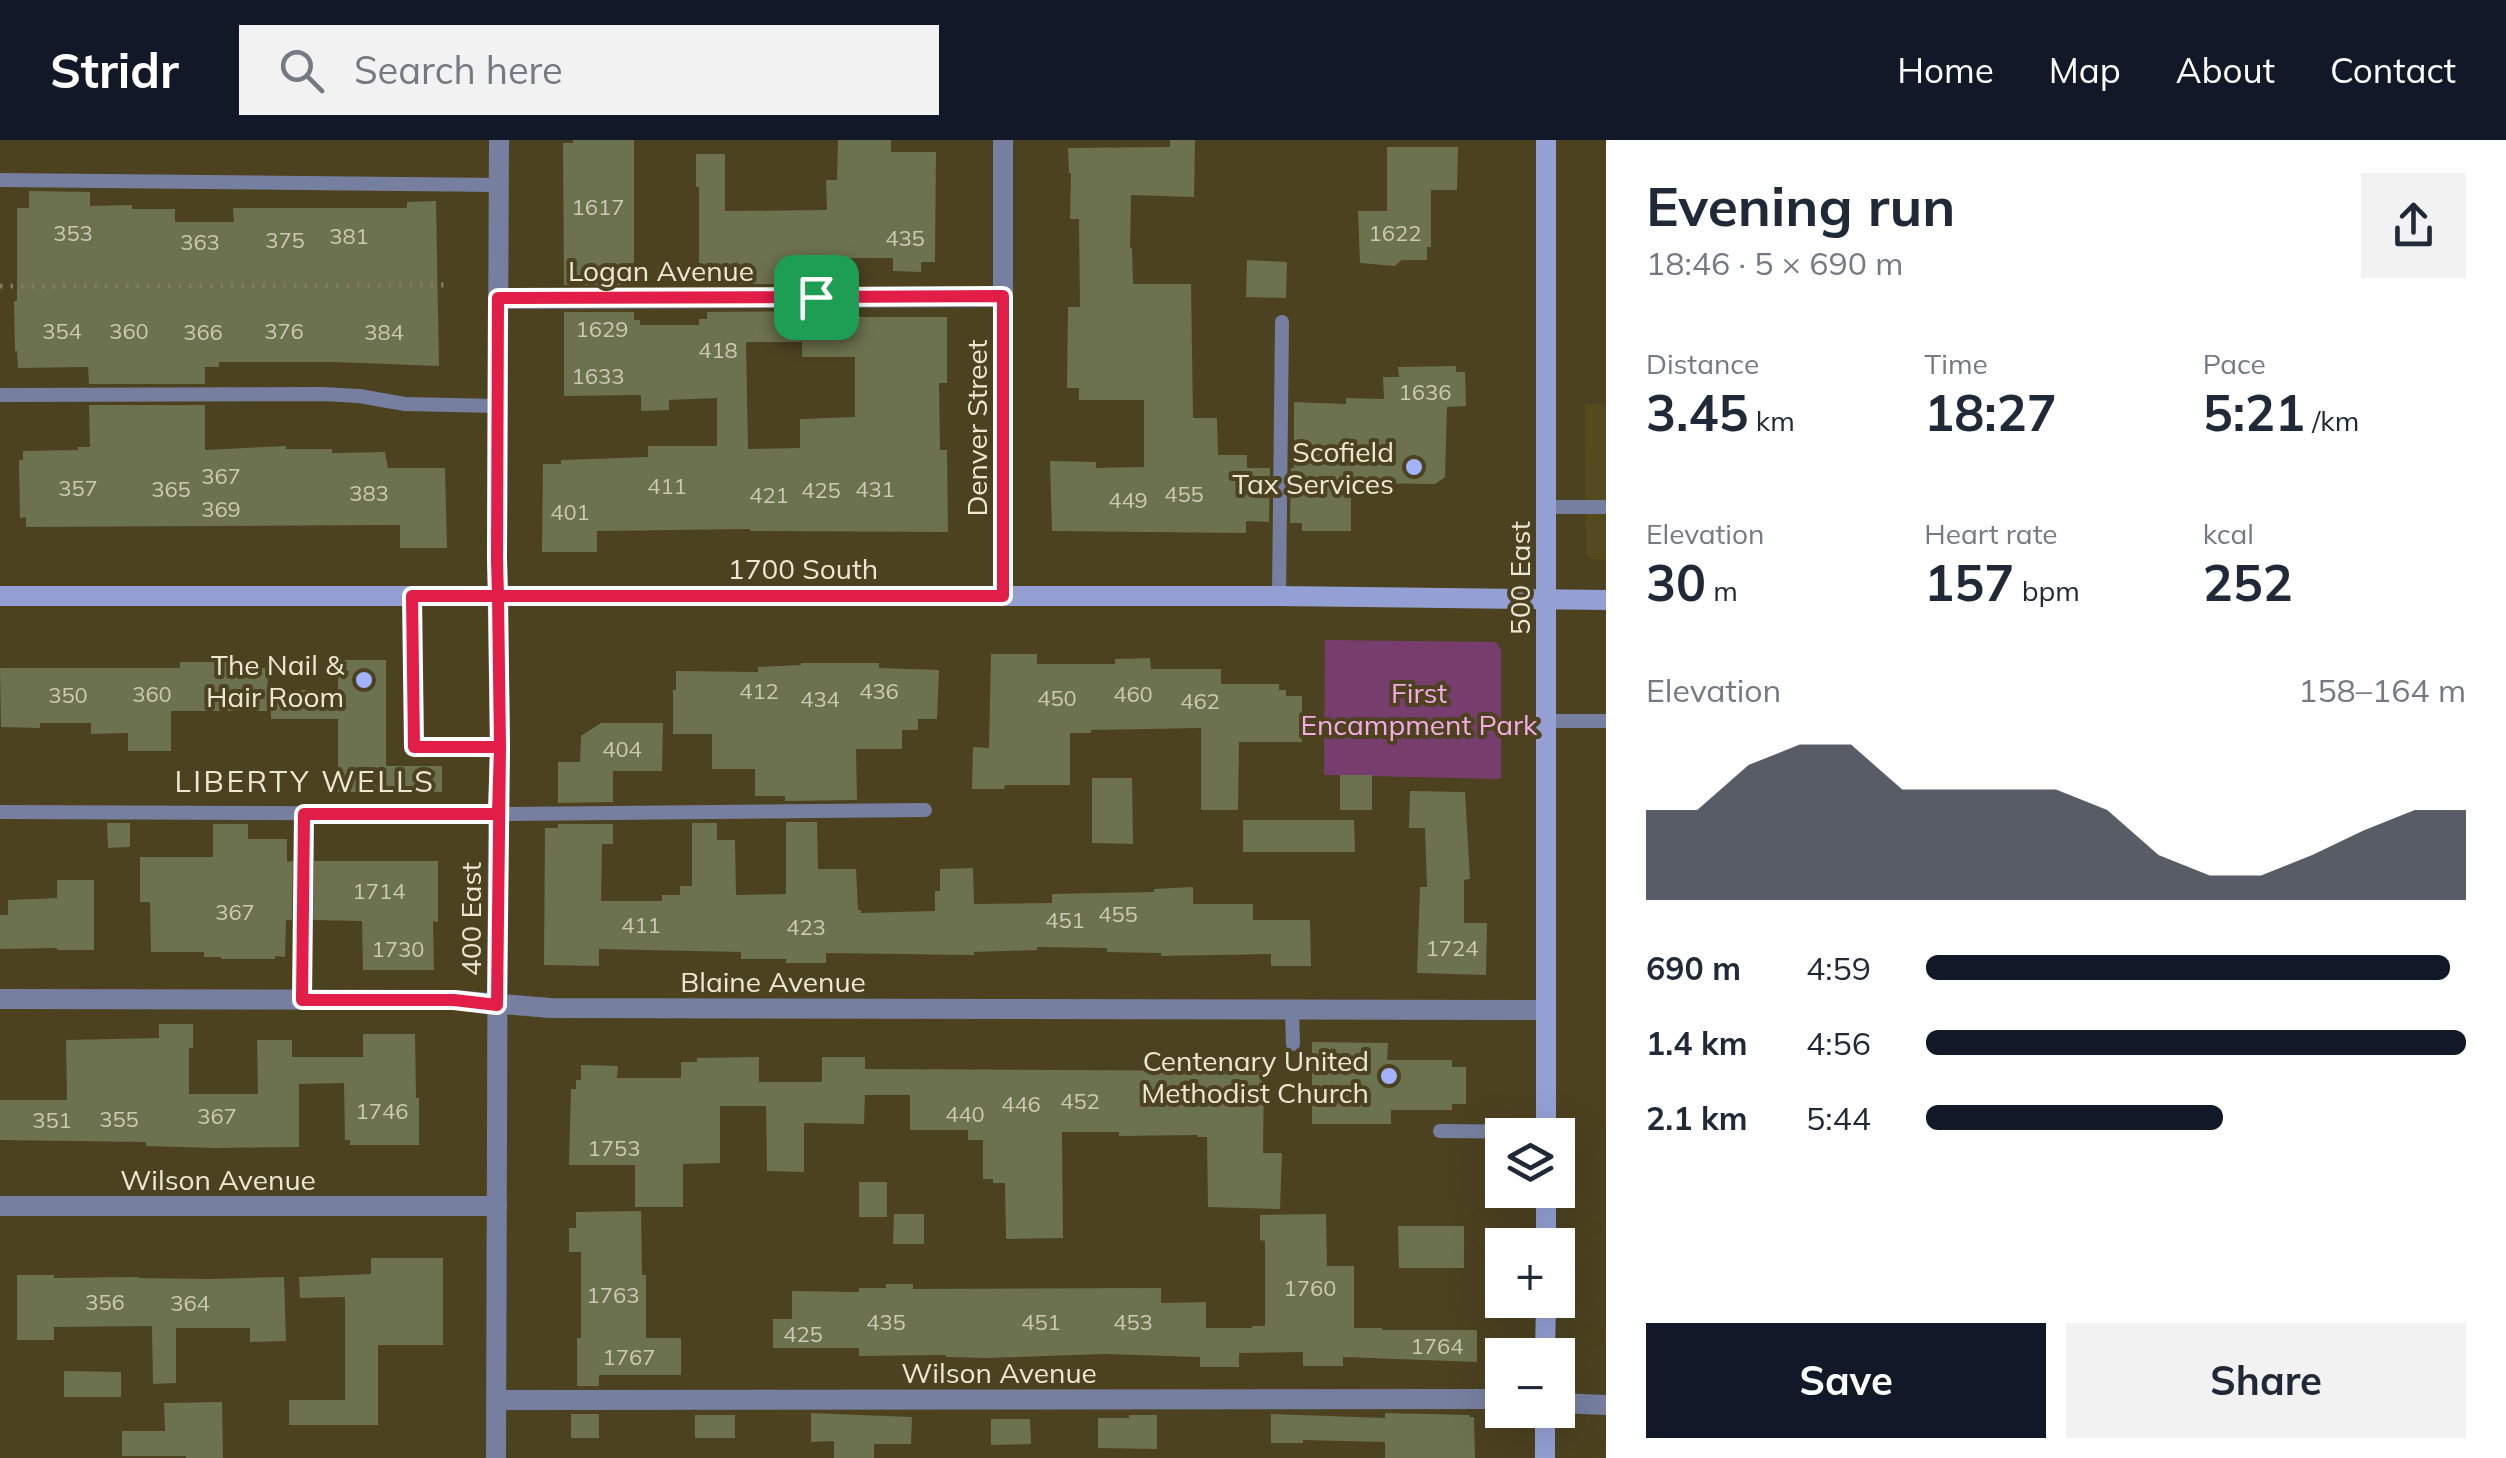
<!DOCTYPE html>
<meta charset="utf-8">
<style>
body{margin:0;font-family:Mulish,sans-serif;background:#f2f2f3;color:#1f2937;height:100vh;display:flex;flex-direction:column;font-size:38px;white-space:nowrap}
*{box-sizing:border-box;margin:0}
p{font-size:32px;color:#747a83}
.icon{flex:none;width:55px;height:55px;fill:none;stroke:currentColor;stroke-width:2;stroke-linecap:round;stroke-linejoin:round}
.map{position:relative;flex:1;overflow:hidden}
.sheet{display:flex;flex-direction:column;background:#fff;width:900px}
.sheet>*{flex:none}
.fabs{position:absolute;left:1485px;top:978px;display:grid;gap:20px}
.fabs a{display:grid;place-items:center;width:90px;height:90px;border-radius:0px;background:#fff;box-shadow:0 10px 40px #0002;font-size:50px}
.pin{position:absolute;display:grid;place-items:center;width:85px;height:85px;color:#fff;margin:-42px;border-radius:20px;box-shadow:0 5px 15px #0006}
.round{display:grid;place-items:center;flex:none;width:105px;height:105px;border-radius:0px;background:#f2f2f3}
.overview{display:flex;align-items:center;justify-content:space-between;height:170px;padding:0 40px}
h1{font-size:55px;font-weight:700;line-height:75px}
.figures{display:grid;grid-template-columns:repeat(3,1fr);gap:15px;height:170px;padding:10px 40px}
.figures div{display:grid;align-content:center}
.figures b{font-size:50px;font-weight:700}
.figures small{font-size:28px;font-weight:400}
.figures p{font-size:28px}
.chart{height:280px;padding:20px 40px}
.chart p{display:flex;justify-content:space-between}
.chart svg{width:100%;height:180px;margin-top:10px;fill:#111827;opacity:.7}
.button{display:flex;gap:20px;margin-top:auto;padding:20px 40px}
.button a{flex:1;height:115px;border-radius:0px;background:#111827;color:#fff;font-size:40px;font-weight:700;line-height:115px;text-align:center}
.button a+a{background:#f2f2f3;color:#1f2937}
ul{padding:0 40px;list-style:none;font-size:32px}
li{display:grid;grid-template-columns:160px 120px 1fr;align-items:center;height:75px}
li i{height:25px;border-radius:12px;background:#111827}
header{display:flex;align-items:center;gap:60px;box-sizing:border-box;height:140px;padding:0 50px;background:#111827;color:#fff}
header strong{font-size:48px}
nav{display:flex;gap:55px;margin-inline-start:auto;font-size:35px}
.search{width:700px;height:90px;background:#f2f2f3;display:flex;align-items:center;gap:25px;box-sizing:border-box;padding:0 35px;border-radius:0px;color:#747a83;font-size:38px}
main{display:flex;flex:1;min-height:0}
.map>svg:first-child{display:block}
.built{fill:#55491e}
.green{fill:#773e6d}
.building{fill:#6c714e;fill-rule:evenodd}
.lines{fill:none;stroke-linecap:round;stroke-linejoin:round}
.path{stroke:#837b5e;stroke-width:5;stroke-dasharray:2.5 8;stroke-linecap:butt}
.lane{stroke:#777fa0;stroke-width:14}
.street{stroke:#777fa0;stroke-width:20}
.secondary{stroke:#94a0d4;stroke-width:20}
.route-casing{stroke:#fff;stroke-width:20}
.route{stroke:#e11d48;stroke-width:12}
.poi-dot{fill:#a2b2fd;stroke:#4c4220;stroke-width:4}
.labels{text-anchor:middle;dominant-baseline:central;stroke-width:8;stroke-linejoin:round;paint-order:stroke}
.number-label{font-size:22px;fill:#cdcab2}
.street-label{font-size:28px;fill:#ede8d4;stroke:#4c4220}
.poi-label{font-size:28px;fill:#ede8d4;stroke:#4c4220;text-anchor:end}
.park-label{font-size:28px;fill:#f6abe7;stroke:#4c4220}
.neighbourhood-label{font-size:30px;letter-spacing:2.5px;fill:#ede8d4;stroke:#4c4220}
</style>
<header>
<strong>Stridr</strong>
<div class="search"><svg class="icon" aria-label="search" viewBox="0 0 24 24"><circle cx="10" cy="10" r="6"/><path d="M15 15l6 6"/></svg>Search here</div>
<nav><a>Home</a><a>Map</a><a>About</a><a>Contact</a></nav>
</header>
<main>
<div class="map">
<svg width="1606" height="1318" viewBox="0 0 1606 1318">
<rect width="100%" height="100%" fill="#4c4220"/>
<polygon class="built" points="1585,264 1606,264 1606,420 1591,419 1586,414"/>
<polygon class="green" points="1325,500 1496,502 1501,510 1501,639 1324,635"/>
<g class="building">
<polygon points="573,0 634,0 634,145 564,145 563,3 573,3"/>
<polygon points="838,0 891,0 891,12 936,12 935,122 921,122 921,132 893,131 893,118 840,118 839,144 707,144 707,127 699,127 699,47 696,47 696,14 725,14 725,71 827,70 826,40 837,40"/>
<polygon points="1170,0 1195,0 1194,57 1131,55 1130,108 1132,108 1133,144 1191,144 1193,278 1217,278 1218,315 1247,315 1247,328 1270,328 1269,382 1246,381 1246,393 1052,391 1050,321 1096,322 1096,328 1144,327 1144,260 1079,260 1079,248 1067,248 1068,167 1080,167 1079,79 1070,79 1071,33 1069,33 1068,8 1170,7"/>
<polygon points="1387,7 1458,7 1457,50 1431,50 1431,107 1427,107 1427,120 1402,120 1395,126 1360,123 1358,71 1387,71"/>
<polygon points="29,51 90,52 90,66 132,65 132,69 175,69 175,82 234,82 233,68 407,68 407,62 436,61 439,226 334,222 219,222 219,227 205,227 205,244 89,244 88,227 18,228 17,211 15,211 14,161 17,161 17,68 29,68"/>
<polygon points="1247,120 1287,122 1286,158 1246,157"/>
<path d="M839,171l22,6h86v66h-8l1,67h7l1,82 -198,-1v-2l-153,2v21h-55l1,-88h18v-4l87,-3v-11h69v-48l-48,2v10l-28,1v-16l-77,1v-84h70v8h6v5h59v-6h8v-7zM746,202h56v15h53v60l-55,2v29l-52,1z"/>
<polygon points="1456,226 1456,232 1465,232 1466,266 1447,267 1445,337 1435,344 1351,343 1351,391 1302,391 1302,383 1290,383 1291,328 1294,328 1294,262 1346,264 1346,258 1384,259 1383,237 1399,237 1398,227"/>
<polygon points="89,265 205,265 205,310 286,306 286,309 332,309 332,313 385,312 388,328 445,328 447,408 400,408 400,385 26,387 26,377 20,378 19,320 23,320 23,311 78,310 78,307 90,307"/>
<polygon points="991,514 1037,514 1037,524 1115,524 1115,519 1150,518 1151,529 1221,529 1221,544 1279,544 1279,550 1286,550 1286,556 1302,556 1302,602 1239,602 1238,670 1201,670 1201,588 1091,590 1091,593 1070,593 1070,645 1005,645 1004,649 972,649 973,607 989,608"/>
<polygon points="338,520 386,520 386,626 442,626 442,652 338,652 338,579 271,579 271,550 338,550"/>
<polygon points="180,522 252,522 252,528 268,528 267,571 171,571 171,611 128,611 128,593 91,594 91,583 40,583 40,588 1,587 0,528 180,528"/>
<polygon points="801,523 879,523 879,528 939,530 937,579 918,579 918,590 902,590 902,609 856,609 857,660 785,661 785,656 755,656 755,629 712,629 712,594 673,594 673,550 676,550 676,531 758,532 758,527 801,525"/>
<polygon points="601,583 663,583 662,631 613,631 613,662 558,663 558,622 580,622 581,596"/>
<rect x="1340" y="635" width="32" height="35"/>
<polygon points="1092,638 1132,638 1133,704 1092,703"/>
<polygon points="1410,651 1465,652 1470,739 1464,740 1464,783 1487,783 1486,835 1417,833 1420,747 1427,747 1425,688 1409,688"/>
<polygon points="1243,680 1354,680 1355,712 1243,712"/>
<polygon points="786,682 817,682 818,729 856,729 858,770 861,770 861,773 935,771 935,751 940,751 940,729 973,728 974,764 1052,763 1052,754 1154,752 1154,749 1193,747 1193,764 1253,764 1253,780 1310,780 1311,826 1271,826 1271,814 1161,816 1161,813 1107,812 1107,808 1037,807 1037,810 974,812 974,815 826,813 826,823 786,823 786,819 741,819 741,812 599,809 599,826 544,825 545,688 558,688 558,684 613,684 613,704 602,704 601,761 662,761 662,755 680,755 680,746 692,746 692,683 717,683 717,700 735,700 736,755 786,754"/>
<polygon points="107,683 130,683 130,707 108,708"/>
<polygon points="213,684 248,684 248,699 287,699 287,722 293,721 292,780 286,780 285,817 275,816 275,819 221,819 221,817 204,817 204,812 151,812 150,762 140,762 140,717 213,717"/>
<polygon points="314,721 438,721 438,782 433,781 434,830 363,830 362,781 313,780"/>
<polygon points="57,740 94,740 94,810 57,810 57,808 0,809 0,775 8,775 8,760 57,758"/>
<polygon points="159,884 193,884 193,908 189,908 189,954 258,954 257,900 292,900 292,917 363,917 363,894 415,894 416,958 419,958 419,1005 350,1005 350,1000 345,1000 344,943 299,944 299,1007 215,1008 146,1006 146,1002 0,1000 0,960 67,960 66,900 159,898"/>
<polygon points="1312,902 1388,903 1387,920 1452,920 1452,927 1466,927 1466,964 1452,964 1452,970 1391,970 1391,984 1312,984"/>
<polygon points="759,917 759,942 822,942 822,917 865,917 865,929 1264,931 1263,1013 1282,1013 1280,1069 1208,1067 1207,997 1198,997 1198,995 1119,996 1119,992 1062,992 1063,1098 1006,1099 1005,1043 993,1043 993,1039 983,1039 983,1000 968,1000 968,990 910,990 910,955 865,955 864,984 804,983 804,1032 767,1031 766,966 720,966 720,1023 683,1024 683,1067 635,1067 635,1025 569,1025 571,949 576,949 576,940 581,940 581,925 618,926 617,938 681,938 681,922 697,922 697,918"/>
<rect x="859" y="1042" width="28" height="35"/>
<polygon points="641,1071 642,1135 646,1135 646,1198 681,1198 681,1235 599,1235 599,1246 577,1246 577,1198 581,1198 581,1112 569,1112 569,1088 576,1088 576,1072"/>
<polygon points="894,1074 924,1074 924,1104 893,1104"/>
<polygon points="1326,1074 1327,1126 1354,1126 1354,1188 1382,1188 1382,1190 1477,1190 1477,1222 1343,1217 1343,1226 1303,1226 1303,1212 1239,1213 1239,1227 1200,1227 1200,1217 1105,1214 986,1218 946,1217 946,1215 859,1216 859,1208 773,1208 773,1179 792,1179 792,1151 859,1152 859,1148 886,1148 886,1144 913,1144 913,1149 1161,1148 1161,1163 1206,1162 1206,1188 1252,1188 1252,1186 1265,1186 1265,1101 1260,1100 1260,1075"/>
<polygon points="1398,1086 1464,1086 1464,1128 1399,1128"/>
<polygon points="371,1118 443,1118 443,1205 378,1205 378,1285 289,1285 289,1260 345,1260 345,1157 300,1158 299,1137 371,1134"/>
<polygon points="17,1135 54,1135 54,1138 138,1137 138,1138 210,1139 284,1137 286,1201 250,1202 250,1188 176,1188 176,1243 153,1244 152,1186 54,1187 54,1200 17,1200"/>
<polygon points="64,1231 121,1232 121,1257 64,1257"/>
<polygon points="222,1262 223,1318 186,1318 186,1316 122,1316 122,1291 165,1291 164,1263"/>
<polygon points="811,1273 912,1277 911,1304 874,1304 874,1318 834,1318 834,1301 811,1302"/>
<polygon points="1385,1273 1470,1275 1470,1277 1474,1277 1475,1318 1385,1318 1385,1302 1303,1300 1303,1303 1271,1303 1271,1274 1385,1278"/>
<rect x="571" y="1274" width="28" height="24"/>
<rect x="695" y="1275" width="40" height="23"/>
<polygon points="1129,1275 1157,1275 1157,1309 1098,1308 1098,1278 1129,1278"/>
<polygon points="991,1279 1030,1279 1031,1304 991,1305"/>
</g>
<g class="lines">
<polyline class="path" points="0,146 448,145"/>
<g class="lane">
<polyline points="0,40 499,45"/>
<polyline points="0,255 322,254 359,256 405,264 498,266"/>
<polyline points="1547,367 1606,367"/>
<polyline points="412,456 414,607 500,607"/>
<polyline points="1279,456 1282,182"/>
<polyline points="1547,581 1606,581"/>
<polyline points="0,672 498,674 925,670"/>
<polyline points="302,859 304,674"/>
<polyline points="1292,869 1293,904"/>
<polyline points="1440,991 1546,992"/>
</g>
<g class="street">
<polyline points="1003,0 1003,456"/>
<polyline points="498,159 1003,157"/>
<polyline points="0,859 454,860 550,868 1546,870"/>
<polyline points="0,1066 497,1066"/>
<polyline points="497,1260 1502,1259"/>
<polyline points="1558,1263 1606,1265"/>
<polyline points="496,1318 498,674 500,607 497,419 499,0"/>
</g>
<g class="secondary">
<polyline points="0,456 1279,456 1606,460"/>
<polyline points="1546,995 1546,0"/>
<polyline points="1546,1105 1546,1050"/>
<polyline points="1545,1215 1546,1160"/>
<polyline points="1545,1318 1545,1270"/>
</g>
</g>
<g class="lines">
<g class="route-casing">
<polyline id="route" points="816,157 498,158 497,419 498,456 500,607 498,674 304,674 302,860 454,860 497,865 500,607 414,607 412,456 1003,456 1003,156 816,157"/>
</g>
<use href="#route" class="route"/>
</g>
<g class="poi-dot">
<circle cx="1414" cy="327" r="10"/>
<circle cx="364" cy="540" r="10"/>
<circle cx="1389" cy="936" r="10"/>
</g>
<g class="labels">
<g class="number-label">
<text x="598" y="67">1617</text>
<text x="73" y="93">353</text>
<text x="1395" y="93">1622</text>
<text x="349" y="96">381</text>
<text x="905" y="98">435</text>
<text x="285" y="100">375</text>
<text x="200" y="102">363</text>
<text x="602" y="189">1629</text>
<text x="62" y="191">354</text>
<text x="129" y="191">360</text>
<text x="284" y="191">376</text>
<text x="203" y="192">366</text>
<text x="384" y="192">384</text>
<text x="718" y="210">418</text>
<text x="598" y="236">1633</text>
<text x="1425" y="252">1636</text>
<text x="221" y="336">367</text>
<text x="667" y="346">411</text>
<text x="78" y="348">357</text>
<text x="171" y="349">365</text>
<text x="875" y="349">431</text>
<text x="821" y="350">425</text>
<text x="369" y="353">383</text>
<text x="1184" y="354">455</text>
<text x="769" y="355">421</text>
<text x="1128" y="360">449</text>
<text x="221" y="369">369</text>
<text x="570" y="372">401</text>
<text x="759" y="551">412</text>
<text x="879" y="551">436</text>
<text x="152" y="554">360</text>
<text x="1133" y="554">460</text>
<text x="68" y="555">350</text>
<text x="1057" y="558">450</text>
<text x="820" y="559">434</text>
<text x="1200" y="561">462</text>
<text x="622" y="609">404</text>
<text x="379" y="751">1714</text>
<text x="235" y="772">367</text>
<text x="1118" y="774">455</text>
<text x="1065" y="780">451</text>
<text x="641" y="785">411</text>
<text x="806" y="787">423</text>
<text x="1452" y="808">1724</text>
<text x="398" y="809">1730</text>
<text x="1080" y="961">452</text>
<text x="1021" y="964">446</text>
<text x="382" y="971">1746</text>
<text x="965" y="974">440</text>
<text x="217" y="976">367</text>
<text x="119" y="979">355</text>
<text x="52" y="980">351</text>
<text x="614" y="1008">1753</text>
<text x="1310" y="1148">1760</text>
<text x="613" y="1155">1763</text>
<text x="105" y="1162">356</text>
<text x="190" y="1163">364</text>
<text x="886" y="1182">435</text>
<text x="1041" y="1182">451</text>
<text x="1133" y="1182">453</text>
<text x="803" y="1194">425</text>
<text x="1437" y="1206">1764</text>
<text x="629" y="1217">1767</text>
</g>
<g class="street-label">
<text x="661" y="130">Logan Avenue</text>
<text transform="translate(976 288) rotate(-90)">Denver Street</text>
<text x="803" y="428">1700 South</text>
<text transform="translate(1519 438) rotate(-90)">500 East</text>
<text transform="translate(470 779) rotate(-90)">400 East</text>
<text x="773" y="841">Blaine Avenue</text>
<text x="218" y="1039">Wilson Avenue</text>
<text x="999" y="1232">Wilson Avenue</text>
</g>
<g class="poi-label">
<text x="1394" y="311">Scofield<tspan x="1394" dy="32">Tax Services</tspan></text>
<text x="344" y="524">The Nail &amp;<tspan x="344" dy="32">Hair Room</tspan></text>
<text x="1369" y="920">Centenary United<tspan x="1369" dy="32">Methodist Church</tspan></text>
</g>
<g class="park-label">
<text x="1419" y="552">First<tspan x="1419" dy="32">Encampment Park</tspan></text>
</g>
<g class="neighbourhood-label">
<text x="305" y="641">LIBERTY WELLS</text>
</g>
</g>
</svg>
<div class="fabs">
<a><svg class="icon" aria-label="layers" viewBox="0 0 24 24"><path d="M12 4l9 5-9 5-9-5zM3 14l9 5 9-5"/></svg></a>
<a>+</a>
<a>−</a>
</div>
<div class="pin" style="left:816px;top:157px;background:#1e9e55"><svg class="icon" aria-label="arrive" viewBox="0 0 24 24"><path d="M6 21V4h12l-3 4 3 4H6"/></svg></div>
</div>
<section class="sheet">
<div class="overview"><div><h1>Evening run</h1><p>18:46 · 5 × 690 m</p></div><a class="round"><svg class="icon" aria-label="share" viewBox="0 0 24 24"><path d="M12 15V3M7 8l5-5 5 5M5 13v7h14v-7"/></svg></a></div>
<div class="figures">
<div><p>Distance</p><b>3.45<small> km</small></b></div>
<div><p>Time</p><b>18:27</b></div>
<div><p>Pace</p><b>5:21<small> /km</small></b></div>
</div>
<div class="figures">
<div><p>Elevation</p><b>30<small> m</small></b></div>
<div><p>Heart rate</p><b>157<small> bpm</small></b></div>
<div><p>kcal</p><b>252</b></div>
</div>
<div class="chart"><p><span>Elevation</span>158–164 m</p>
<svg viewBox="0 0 160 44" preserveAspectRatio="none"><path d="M0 44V22L10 22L20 11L30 6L40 6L50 17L60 17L70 17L80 17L90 22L100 33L110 38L120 38L130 33L140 27L150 22L160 22V44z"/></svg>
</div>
<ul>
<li><b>690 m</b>4:59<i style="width:97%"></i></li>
<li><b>1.4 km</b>4:56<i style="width:100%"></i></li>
<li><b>2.1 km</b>5:44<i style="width:55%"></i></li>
</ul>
<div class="button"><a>Save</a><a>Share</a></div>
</section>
</main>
